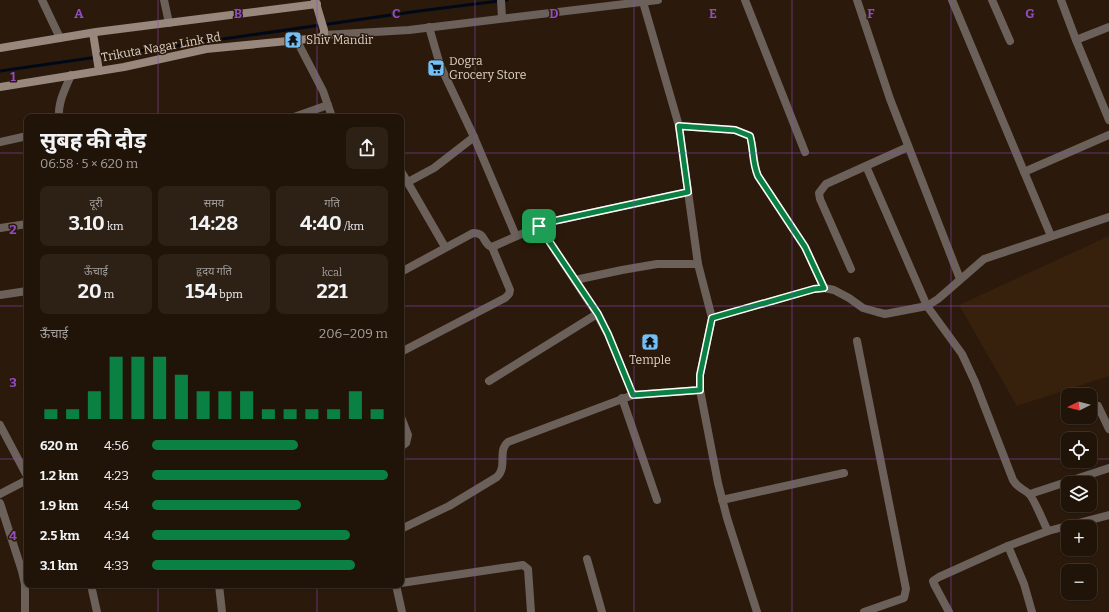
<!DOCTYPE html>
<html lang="hi">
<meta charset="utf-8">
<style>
body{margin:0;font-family:Bitter,"Noto Sans Devanagari",serif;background:#2d2116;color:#f1f3f6;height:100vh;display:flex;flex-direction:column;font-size:15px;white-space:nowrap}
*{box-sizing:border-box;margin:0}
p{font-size:13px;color:#a29e9c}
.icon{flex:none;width:22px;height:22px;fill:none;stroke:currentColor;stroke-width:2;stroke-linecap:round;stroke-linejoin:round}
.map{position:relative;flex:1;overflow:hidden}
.panel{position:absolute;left:24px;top:114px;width:380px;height:474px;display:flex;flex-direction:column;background:#201408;border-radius:8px;box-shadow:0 1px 3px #0004,0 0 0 1px #3d3329}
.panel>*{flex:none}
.needle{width:26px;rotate:264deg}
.fabs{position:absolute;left:1061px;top:388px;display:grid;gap:8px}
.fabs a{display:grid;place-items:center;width:36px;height:36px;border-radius:8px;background:#201408;box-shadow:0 1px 3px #0004,0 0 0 1px #3d3329;font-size:20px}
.pin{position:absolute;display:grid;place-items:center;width:34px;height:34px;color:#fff;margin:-17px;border-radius:8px;box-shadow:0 2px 6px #0006}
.round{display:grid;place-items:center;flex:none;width:42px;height:42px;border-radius:8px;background:#2d2116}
.summary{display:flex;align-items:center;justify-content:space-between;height:68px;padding:0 16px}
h1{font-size:22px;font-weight:700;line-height:30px}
.stats{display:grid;grid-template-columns:repeat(3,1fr);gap:6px;height:68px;padding:4px 16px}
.stats div{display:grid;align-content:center;border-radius:8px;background:#2d2116;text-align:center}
.stats b{font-size:20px;font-weight:700}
.stats small{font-size:11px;font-weight:400}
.stats p{font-size:11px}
.chart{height:112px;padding:8px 16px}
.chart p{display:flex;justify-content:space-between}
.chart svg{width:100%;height:72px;margin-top:4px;stroke:#0b8043;stroke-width:6}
ul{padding:0 16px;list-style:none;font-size:13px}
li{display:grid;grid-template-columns:64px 48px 1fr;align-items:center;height:30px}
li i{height:10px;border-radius:5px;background:#0b8043}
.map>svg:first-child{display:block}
.built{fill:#37200c}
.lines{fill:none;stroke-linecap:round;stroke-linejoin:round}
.stream{stroke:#000917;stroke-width:3}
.minor{stroke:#6b615a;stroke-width:8}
.tertiary{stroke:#6b615a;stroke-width:8}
.secondary{stroke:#97877c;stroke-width:8}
.route-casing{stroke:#fff;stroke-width:8}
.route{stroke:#0b8043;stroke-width:5}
.grid{fill:none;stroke:#8f4dc1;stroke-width:1;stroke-opacity:0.55}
.labels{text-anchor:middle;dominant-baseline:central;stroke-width:3;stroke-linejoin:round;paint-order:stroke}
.poi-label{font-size:12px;fill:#dfd3ca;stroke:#2b1a0b;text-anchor:start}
.street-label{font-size:12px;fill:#dfd3ca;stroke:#2b1a0b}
.grid-label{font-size:13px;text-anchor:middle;font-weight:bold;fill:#8f4dc1;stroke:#2b1a0b;stroke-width:3;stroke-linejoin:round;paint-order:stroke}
</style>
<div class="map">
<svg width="1109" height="612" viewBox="0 0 1109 612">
<rect width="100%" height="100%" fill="#2b1a0b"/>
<polygon class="built" points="1109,236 1109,376 1017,406 959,305"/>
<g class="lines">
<polyline class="stream" points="0,71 419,11 507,0"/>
<g class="minor">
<polyline points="42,0 60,38"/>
<polyline points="164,0 169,23"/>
<polyline points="501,0 502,18"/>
<polyline points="745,0 805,152"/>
<polyline points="857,0 890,99 960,279"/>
<polyline points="952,0 1051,236"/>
<polyline points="992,0 1010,41"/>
<polyline points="1061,0 1076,40 1109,120"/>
<polyline points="643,2 679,126 698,264 712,318 700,375 700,390 718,483 727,518 757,612"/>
<polyline points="429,27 440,65 474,137 516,236"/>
<polyline points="324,35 409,30 658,0"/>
<polyline points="1076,40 1109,27"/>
<path d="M59,117c-1,-15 6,-28 12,-42"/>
<polyline points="294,117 328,105"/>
<path d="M679,126l56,4 15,6c4,14 3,27 8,40l47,71 19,41 10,2 15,8 14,10 14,4 8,2 42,-8 11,-7 46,-40 125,-42"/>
<polyline points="0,142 27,136"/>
<path d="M866,166l61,140 35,48 13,28 38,98c5,9 10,8 16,14 5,4 15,30 19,37"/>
<polyline points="401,171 445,247"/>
<polyline points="1024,172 1109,135"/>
<polyline points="408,182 434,168 474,137"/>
<polyline points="0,228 27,224"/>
<polyline points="851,269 820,199 819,193 826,184 908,147"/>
<path d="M401,272l72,-39c14,0 9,11 19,14l57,-25 139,-30"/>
<polyline points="575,280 622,270 657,264 698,264"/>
<polyline points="0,295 27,291"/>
<polyline points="597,314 608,334 633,395"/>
<polyline points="712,318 814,289 824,288"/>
<polyline points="857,341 906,589 904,598 864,612"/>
<polyline points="401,352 505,298 509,294 510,290 492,247"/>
<polyline points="489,381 597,314 539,226"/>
<polyline points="622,398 657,500"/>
<polyline points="1098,406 1109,429"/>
<polyline points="401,417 408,435 406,443 401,447"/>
<polyline points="0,425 27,476"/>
<polyline points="1030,494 1109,468"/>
<polyline points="722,500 844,473"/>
<polyline points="0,503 22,571 25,584 25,612"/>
<path d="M401,529l48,-23 48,-29c11,-11 0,-26 11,-35l125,-47 67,-5"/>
<polyline points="1008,546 1024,584 1032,612"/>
<polyline points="587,559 602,612"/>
<polyline points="401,583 523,565 528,569 531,612"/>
<polyline points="91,585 97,612"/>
<polyline points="219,585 222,612"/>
<polyline points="396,585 402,612"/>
<polyline points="949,612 934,584 933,581 939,577 1008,546 1048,531 1109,515"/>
</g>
<g class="tertiary">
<polyline points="297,41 323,91 332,117"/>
<polyline points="0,494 27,480"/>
</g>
<g class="secondary">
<polyline points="93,33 99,71"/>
<polyline points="0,48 96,32 317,4"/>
<polyline points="0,87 124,67 206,49 319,38 324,35 324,30 315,0"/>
</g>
</g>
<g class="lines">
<g class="route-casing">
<path id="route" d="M679,126l56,4 15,6c4,14 2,26 8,40l47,71 19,41 -10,1 -102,29 -12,57v15l-67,5 -25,-61 -10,-20 -59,-88 10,-4 139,-30z"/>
</g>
<use href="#route" class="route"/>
</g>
<path class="grid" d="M158,0v117M317,0v117M475,0v612M634,0v612M792,0v612M951,0v612M0,153h27M401,153h708M0,306h27M401,306h708M0,459h27M401,459h667M1090,459h19M158,585v27M317,585v27"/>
<defs>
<g id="temple-square" transform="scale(0.9)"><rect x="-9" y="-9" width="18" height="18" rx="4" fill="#74c0f6" stroke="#2b1a0b"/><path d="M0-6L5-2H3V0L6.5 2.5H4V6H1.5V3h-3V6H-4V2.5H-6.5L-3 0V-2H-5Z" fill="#111"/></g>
<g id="supermarket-square" transform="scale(0.9)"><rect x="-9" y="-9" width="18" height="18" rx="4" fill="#74c0f6" stroke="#2b1a0b"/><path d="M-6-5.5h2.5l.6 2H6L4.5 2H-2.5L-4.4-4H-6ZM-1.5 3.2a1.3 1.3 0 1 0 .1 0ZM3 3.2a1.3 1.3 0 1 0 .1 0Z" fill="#111"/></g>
</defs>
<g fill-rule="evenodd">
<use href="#temple-square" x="293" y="40"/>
<use href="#supermarket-square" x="436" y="68"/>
<use href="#temple-square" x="650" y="342"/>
</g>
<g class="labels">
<g class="poi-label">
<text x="306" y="40">Shiv Mandir</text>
<text x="449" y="61">Dogra<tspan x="449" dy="14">Grocery Store</tspan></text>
<text x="650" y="360" text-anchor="middle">Temple</text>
</g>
<g class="street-label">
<text transform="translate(161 47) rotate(-10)">Trikuta Nagar Link Rd</text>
</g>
</g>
<g class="grid-label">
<text x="79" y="18">A</text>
<text x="238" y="18">B</text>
<text x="396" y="18">C</text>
<text x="554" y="18">D</text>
<text x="713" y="18">E</text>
<text x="871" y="18">F</text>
<text x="1030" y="18">G</text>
<text x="13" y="81">1</text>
<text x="13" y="234">2</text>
<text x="13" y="387">3</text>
<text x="13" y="540">4</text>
</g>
</svg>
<div class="fabs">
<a><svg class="needle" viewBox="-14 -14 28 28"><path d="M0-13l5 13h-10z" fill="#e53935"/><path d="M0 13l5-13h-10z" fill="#a29e9c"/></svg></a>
<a><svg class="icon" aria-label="locate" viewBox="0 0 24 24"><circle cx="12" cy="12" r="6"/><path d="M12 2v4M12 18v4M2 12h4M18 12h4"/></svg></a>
<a><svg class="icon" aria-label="layers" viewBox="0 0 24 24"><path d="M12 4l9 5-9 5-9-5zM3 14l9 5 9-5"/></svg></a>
<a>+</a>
<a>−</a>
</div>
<div class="pin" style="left:539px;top:226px;background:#1e9e55"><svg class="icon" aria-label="arrive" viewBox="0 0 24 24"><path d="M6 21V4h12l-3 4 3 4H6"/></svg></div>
<section class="panel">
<div class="summary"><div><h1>सुबह की दौड़</h1><p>06:58 · 5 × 620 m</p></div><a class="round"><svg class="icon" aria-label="share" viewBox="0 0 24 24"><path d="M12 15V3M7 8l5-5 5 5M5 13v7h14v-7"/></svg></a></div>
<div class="stats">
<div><p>दूरी</p><b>3.10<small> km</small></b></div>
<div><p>समय</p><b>14:28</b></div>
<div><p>गति</p><b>4:40<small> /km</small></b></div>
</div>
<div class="stats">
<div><p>ऊँचाई</p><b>20<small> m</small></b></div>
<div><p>हृदय गति</p><b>154<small> bpm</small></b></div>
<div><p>kcal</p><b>221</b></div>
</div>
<div class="chart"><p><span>ऊँचाई</span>206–209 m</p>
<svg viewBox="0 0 160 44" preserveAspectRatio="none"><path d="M5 44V38M15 44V38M25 44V27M35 44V6M45 44V6M55 44V6M65 44V17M75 44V27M85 44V27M95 44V27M105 44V38M115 44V38M125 44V38M135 44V38M145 44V27M155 44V38"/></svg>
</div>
<ul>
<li><b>620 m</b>4:56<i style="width:62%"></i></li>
<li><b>1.2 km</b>4:23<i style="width:100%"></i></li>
<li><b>1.9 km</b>4:54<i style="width:63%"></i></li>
<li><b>2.5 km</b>4:34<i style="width:84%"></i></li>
<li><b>3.1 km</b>4:33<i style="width:86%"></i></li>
</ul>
</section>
</div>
